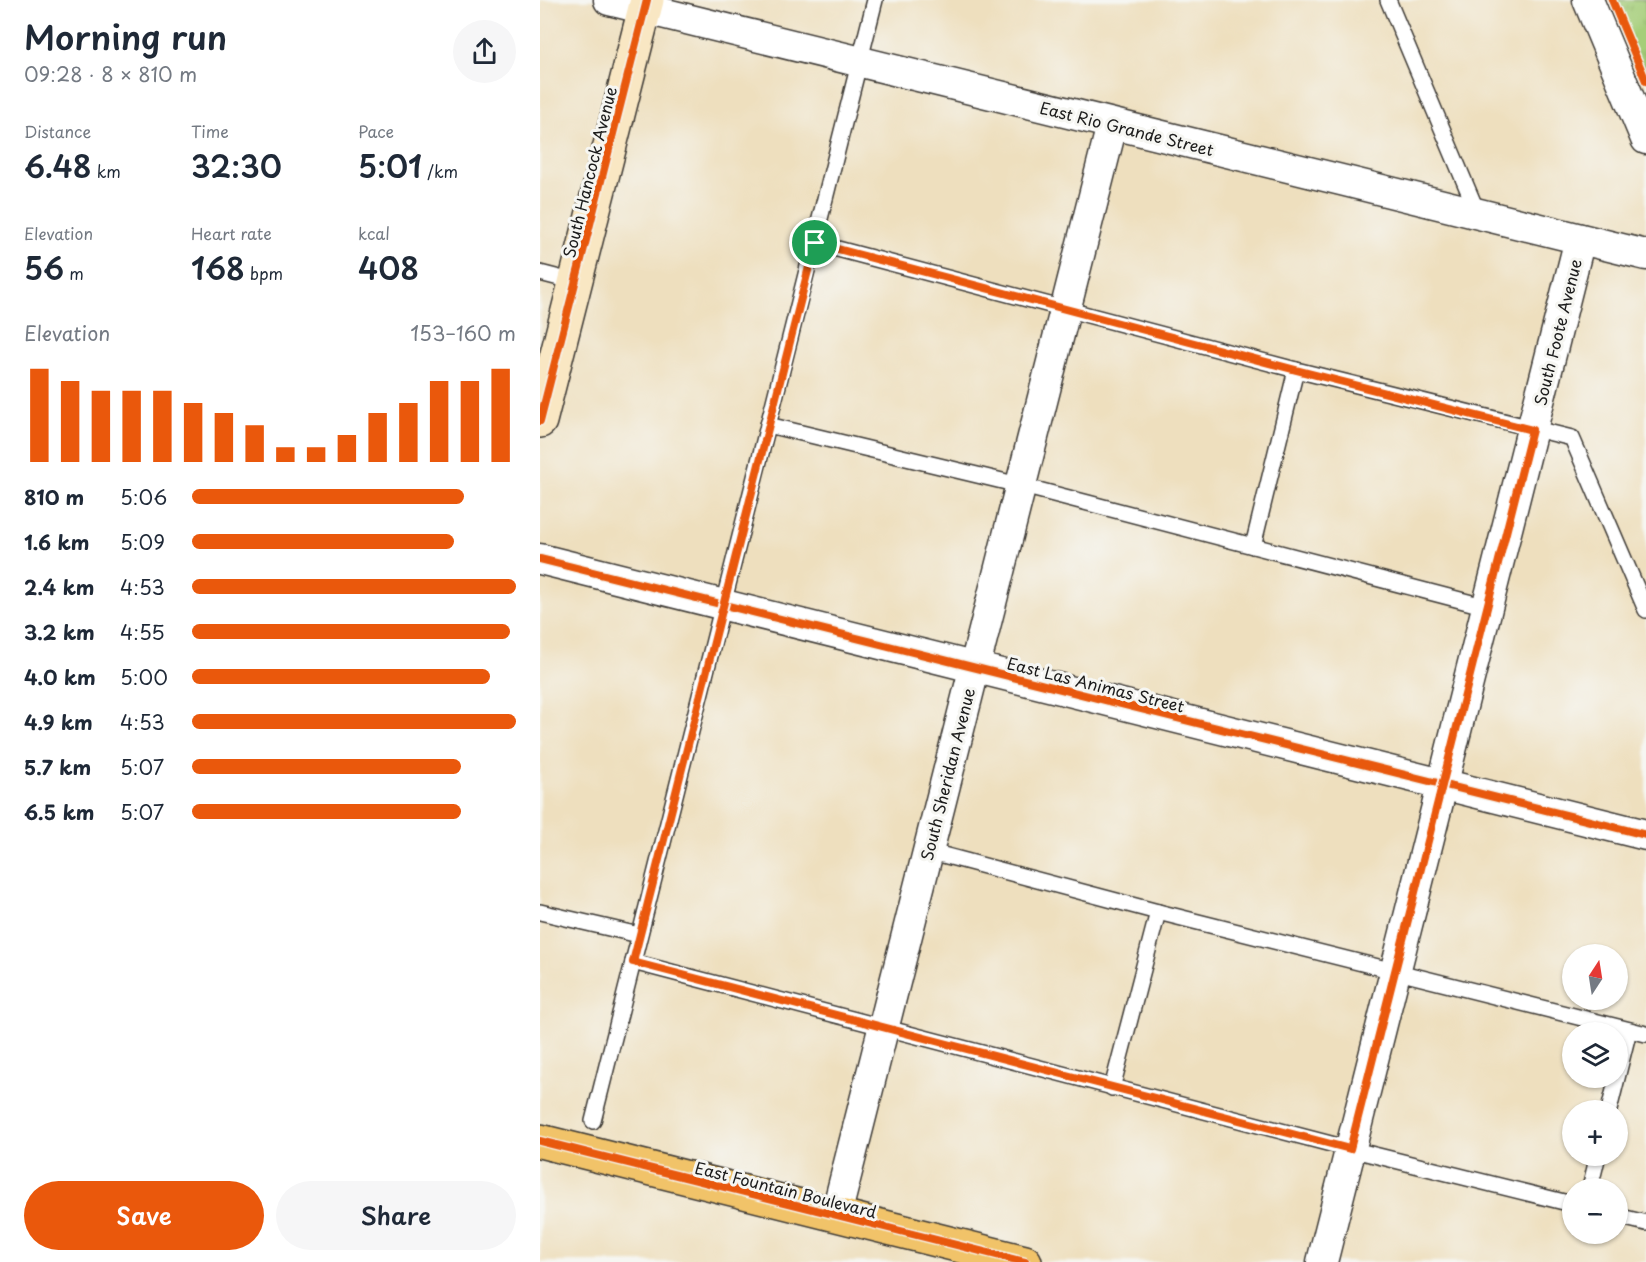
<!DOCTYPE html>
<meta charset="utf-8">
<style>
body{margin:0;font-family:"Playpen Sans",sans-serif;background:#f6f6f7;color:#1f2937;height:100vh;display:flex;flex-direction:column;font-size:22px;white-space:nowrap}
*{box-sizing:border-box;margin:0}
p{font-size:20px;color:#747a83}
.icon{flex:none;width:33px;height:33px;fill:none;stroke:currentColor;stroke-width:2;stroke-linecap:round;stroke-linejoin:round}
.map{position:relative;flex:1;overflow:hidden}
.panel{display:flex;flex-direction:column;background:#fff;width:540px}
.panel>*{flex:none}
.needle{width:39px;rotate:12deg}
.fabs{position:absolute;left:1022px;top:944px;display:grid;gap:12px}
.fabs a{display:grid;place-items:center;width:66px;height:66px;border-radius:50%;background:#fff;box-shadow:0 2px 4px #0004;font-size:30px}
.pin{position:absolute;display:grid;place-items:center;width:51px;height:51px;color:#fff;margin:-26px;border:3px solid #fff;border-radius:50%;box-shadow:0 2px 6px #0007}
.round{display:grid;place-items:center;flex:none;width:63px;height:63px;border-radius:32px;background:#f6f6f7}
.head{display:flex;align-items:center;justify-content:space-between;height:102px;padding:0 24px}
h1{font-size:33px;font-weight:600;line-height:45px}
.metrics{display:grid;grid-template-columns:repeat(3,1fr);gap:9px;height:102px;padding:6px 24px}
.metrics div{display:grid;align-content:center}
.metrics b{font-size:30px;font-weight:600}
.metrics small{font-size:16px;font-weight:400}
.metrics p{font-size:16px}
.chart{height:168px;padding:12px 24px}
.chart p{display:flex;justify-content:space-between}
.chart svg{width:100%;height:108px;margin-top:6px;stroke:#ea580c;stroke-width:6}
.primary-button{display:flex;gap:12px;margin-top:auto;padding:12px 24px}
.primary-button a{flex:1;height:69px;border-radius:36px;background:#ea580c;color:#fff;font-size:24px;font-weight:600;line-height:69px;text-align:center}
.primary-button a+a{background:#f6f6f7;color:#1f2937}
ul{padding:0 24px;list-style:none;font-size:20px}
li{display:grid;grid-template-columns:96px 72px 1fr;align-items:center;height:45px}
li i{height:15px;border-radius:8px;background:#ea580c}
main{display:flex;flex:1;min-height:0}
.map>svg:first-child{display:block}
.park{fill:url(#park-tufts);stroke:#60754a;stroke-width:1.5}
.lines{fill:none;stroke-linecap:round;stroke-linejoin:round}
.service-casing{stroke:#3c3934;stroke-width:18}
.minor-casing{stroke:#3c3934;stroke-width:33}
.secondary-casing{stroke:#3c3934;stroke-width:36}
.primary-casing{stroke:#3c3934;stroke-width:36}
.service{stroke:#fff;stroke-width:15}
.minor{stroke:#fff;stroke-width:30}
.secondary{stroke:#f9e7c3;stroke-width:33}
.primary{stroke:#f1c369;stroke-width:33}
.cycleway-casing{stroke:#f6f6f2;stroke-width:11}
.cycleway{stroke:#e8590c;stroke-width:8}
.route-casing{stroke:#fff;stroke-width:12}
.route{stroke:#ea580c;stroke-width:8}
.labels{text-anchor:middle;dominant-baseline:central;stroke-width:6;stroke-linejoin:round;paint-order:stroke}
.street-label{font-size:16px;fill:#1c1c1c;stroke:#f6f6f2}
</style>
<main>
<section class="panel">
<div class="head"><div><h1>Morning run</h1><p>09:28 · 8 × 810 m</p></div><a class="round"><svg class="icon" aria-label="share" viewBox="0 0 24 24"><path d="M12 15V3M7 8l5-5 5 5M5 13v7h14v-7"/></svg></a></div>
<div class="metrics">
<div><p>Distance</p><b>6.48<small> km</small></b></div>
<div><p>Time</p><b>32:30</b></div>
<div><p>Pace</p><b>5:01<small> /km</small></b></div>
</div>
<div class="metrics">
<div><p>Elevation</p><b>56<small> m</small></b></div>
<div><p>Heart rate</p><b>168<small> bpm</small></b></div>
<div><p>kcal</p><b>408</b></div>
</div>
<div class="chart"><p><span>Elevation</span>153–160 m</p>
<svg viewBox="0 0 160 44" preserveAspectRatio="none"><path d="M5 44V6M15 44V11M25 44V15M35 44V15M45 44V15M55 44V20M65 44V24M75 44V29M85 44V38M95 44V38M105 44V33M115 44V24M125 44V20M135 44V11M145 44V11M155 44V6"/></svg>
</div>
<ul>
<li><b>810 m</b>5:06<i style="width:84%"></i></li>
<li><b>1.6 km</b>5:09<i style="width:81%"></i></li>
<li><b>2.4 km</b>4:53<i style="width:100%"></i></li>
<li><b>3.2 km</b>4:55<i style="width:98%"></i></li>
<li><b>4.0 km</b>5:00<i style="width:92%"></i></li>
<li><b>4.9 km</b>4:53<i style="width:100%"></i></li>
<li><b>5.7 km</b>5:07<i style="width:83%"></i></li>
<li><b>6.5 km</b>5:07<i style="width:83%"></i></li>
</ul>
<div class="primary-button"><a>Save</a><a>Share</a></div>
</section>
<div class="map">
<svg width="1106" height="1262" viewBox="0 0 1106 1262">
<defs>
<pattern id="park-tufts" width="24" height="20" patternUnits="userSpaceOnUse" patternTransform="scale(1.5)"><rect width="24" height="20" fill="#a5ce79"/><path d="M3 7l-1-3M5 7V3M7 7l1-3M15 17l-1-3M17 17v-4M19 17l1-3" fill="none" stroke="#8db068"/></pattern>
</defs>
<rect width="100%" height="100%" fill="#f6f6f2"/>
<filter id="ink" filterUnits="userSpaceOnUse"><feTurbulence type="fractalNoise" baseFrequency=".0167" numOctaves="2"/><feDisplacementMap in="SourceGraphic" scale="12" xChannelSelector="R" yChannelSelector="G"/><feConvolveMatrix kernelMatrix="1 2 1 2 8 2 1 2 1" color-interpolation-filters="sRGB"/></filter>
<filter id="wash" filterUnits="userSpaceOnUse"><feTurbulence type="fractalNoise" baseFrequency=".008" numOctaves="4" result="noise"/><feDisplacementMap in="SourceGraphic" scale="24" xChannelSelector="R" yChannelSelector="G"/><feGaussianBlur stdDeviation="1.35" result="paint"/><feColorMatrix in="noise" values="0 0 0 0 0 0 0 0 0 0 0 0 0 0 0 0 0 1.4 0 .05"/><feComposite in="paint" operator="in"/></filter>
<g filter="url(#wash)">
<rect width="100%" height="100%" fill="#eedfbe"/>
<polygon class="park" points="1073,0 1106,0 1106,79"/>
</g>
<g filter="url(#ink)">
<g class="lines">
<g class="service-casing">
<g id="service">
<polyline points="848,0 938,214"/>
<polyline points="275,243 756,370 1032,438 1106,610"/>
<polyline points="0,273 35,282"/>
<polyline points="228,425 479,485 947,607"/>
<polyline points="713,546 756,370"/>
<polyline points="388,851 618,912 1106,1034"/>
<polyline points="0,912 99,935"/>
<polyline points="93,962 810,1149 1032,1204"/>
<polyline points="572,1088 618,912"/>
<polyline points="1069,1110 1089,1030"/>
<polyline points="53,1121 335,0"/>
<polyline points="1050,1188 1058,1155"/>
<polyline points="1077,1216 1106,1223"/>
</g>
</g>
<g class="minor-casing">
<g id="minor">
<polyline points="69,0 1106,255"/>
<polyline points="1048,0 1106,139"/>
<polyline points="0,559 1106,835"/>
<polyline points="296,1215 572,125"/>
<polyline points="782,1262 1040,239"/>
</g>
</g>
<g class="secondary-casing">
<polyline id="secondary" points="0,421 107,0"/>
</g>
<g class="primary-casing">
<polyline id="primary" points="0,1141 485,1262"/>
</g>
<use href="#service" class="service"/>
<use href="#minor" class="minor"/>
<use href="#secondary" class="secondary"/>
<use href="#primary" class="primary"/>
<g class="cycleway-casing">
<g id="cycleway">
<polyline points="1072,0 1106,81"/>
<polyline points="0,421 107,0"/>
<polyline points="0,559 1106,835"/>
<polyline points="0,1141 485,1262"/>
</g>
</g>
<use href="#cycleway" class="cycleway"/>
</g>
</g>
<g class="lines" filter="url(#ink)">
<g class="route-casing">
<polygon id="route" points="275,243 756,370 992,430 810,1149 93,962"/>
</g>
<use href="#route" class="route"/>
</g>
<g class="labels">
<g class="street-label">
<text transform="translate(587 128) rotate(14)">East Rio Grande Street</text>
<text transform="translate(49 172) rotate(-76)">South Hancock Avenue</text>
<text transform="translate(1017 332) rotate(-76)">South Foote Avenue</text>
<text transform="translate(556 684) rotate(14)">East Las Animas Street</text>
<text transform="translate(407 774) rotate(-76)">South Sheridan Avenue</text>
<text transform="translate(246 1189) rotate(14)">East Fountain Boulevard</text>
</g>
</g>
</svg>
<div class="fabs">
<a><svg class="needle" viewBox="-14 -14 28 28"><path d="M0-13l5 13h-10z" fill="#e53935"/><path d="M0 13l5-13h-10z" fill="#747a83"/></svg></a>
<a><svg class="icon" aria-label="layers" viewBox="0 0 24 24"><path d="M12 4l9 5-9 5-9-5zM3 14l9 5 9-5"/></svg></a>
<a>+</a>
<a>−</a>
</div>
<div class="pin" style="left:275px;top:243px;background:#1e9e55"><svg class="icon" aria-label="arrive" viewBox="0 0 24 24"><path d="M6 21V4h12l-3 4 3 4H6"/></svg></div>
</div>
</main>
